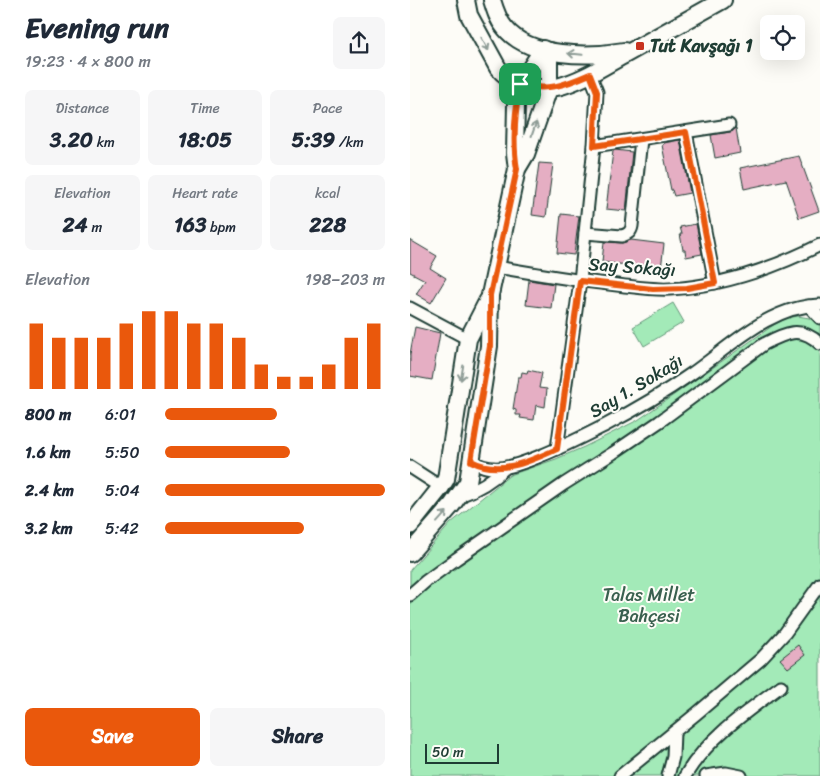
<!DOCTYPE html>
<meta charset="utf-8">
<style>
body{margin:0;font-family:Sriracha,sans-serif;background:#f6f6f7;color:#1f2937;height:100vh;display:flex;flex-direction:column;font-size:19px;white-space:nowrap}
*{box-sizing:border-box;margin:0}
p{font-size:16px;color:#747a83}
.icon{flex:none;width:28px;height:28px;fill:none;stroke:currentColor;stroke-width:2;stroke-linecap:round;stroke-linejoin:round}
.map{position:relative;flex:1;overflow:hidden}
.sheet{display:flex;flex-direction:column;background:#fff;width:410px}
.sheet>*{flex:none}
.tools{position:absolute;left:350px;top:15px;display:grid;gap:10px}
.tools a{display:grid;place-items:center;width:45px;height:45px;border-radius:8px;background:#fff;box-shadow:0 5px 20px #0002;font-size:25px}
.scale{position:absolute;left:15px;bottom:12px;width:74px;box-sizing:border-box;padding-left:5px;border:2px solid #1f3d34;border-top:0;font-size:14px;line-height:18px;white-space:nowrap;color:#1f3d34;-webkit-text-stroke:4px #fdfcf7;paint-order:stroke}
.pin{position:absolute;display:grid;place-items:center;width:42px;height:42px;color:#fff;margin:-21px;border-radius:10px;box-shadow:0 2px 8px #0006}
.round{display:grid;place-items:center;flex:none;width:52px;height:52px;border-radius:8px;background:#f6f6f7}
.headline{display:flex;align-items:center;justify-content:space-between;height:85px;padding:0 25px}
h1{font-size:28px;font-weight:700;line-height:38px}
.stats{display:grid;grid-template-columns:repeat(3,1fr);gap:8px;height:85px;padding:5px 25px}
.stats div{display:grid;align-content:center;border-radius:8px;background:#f6f6f7;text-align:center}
.stats b{font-size:21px;font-weight:700}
.stats small{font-size:14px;font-weight:400}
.stats p{font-size:14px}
.chart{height:140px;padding:10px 25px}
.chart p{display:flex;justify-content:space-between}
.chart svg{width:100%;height:90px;margin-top:5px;stroke:#ea580c;stroke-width:6}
.primary-button{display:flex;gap:10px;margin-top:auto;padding:10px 25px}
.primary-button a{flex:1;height:58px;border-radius:8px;background:#ea580c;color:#fff;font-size:20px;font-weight:700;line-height:58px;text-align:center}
.primary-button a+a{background:#f6f6f7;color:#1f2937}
ul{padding:0 25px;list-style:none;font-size:16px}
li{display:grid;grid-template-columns:80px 60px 1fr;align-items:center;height:38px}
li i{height:12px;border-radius:6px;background:#ea580c}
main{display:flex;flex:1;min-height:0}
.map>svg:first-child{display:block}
.green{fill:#a3eab8;stroke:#619476}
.building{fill:#e5aec3;stroke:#1f3d34}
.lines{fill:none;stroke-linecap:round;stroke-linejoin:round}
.street-casing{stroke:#1f3d34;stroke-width:15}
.secondary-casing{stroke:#1f3d34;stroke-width:20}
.street{stroke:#fdfcf7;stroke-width:11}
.secondary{stroke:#fdfcf7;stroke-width:16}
.oneway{stroke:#8e9c96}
.route-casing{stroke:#fff;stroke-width:10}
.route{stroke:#ea580c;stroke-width:6}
.poi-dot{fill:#c8321e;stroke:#fdfcf7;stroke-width:2}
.labels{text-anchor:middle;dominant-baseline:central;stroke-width:4;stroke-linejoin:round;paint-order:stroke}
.poi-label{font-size:18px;font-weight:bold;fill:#1f3d34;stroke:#fdfcf7;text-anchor:start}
.street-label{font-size:18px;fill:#1f3d34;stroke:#fdfcf7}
.park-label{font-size:18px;fill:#39604e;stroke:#fdfcf7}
</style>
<main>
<section class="sheet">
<div class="headline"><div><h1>Evening run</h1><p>19:23 · 4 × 800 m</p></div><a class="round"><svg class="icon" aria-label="share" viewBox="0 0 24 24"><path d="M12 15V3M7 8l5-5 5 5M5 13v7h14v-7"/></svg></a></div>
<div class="stats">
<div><p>Distance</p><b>3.20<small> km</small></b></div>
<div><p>Time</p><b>18:05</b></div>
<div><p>Pace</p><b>5:39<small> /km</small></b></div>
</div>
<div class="stats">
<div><p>Elevation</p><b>24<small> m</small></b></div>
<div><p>Heart rate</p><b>163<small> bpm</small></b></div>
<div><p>kcal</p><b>228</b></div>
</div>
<div class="chart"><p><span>Elevation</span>198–203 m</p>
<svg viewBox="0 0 160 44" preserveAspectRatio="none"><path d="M5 44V12M15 44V19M25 44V19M35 44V19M45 44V12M55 44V6M65 44V6M75 44V12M85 44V12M95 44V19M105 44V32M115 44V38M125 44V38M135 44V32M145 44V19M155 44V12"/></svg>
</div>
<ul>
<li><b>800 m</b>6:01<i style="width:51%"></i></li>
<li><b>1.6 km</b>5:50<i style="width:57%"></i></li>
<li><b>2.4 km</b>5:04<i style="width:100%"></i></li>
<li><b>3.2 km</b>5:42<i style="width:63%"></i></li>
</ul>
<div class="primary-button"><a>Save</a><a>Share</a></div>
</section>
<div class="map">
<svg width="410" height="776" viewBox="0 0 410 776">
<rect width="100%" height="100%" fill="#fdfcf7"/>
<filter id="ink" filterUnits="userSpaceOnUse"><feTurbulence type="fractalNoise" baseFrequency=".02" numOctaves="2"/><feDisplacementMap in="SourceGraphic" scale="10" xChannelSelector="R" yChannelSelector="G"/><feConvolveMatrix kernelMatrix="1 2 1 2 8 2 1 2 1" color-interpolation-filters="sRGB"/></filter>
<g filter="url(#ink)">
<g class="green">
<polygon points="263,303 274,322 234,346 223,327"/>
<polygon points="388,316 399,318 410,324 410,776 0,776 0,570 41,523 100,475 146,459 174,447 228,420 365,324 377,318"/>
</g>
<g class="building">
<polygon points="326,128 330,153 305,158 301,135 320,132"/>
<polygon points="270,140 280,193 264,196 262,190 261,190 252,145 254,144 254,143"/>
<polygon points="205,150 222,152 216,211 196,209 203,151"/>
<polygon points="389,156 409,211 389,218 376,180 334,189 330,168"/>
<polygon points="129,163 143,164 136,217 122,215"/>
<polygon points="151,214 169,216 164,255 147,253"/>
<polygon points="286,224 292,254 276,257 275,250 273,250 270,234 272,234 270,227"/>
<polygon points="0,240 27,256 20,268 36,278 21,303 6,294 15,280 0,272"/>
<polygon points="221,240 254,244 251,269 192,262 194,242 212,243"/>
<polygon points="119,280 144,284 141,308 116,305"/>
<polygon points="5,327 30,333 22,380 0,376 0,354"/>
<polygon points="118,370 132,373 129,388 137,389 135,407 126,405 124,420 110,418 111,415 106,415 106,410 103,409 108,377 111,377 112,372 117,373"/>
<polygon points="388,645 395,655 378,668 370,659"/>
</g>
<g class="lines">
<g class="street-casing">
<g id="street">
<polyline points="276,132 305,283"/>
<polyline points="184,146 319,125"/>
<path d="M175,233l37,3c6,-2 9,-4 10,-10l9,-87"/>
<path d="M86,267c41,7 80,14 121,18 18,2 36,5 53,4 52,-3 104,-21 150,-44"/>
<polyline points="399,306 410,318"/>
<polyline points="0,308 58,339"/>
<polyline points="147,449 170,281 184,146 187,92 180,74"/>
<path d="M61,461c9,5 19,8 29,7 14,-1 28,-7 40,-12 23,-9 44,-20 66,-31 29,-15 58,-32 85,-51 39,-27 78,-68 129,-69"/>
<polyline points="0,467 31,487"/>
<path d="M49,496c18,-6 33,-15 47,-29"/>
<path d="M0,595l16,-14 30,-22 108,-75 49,-31 46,-31 105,-78c21,-11 37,-19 56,0"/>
<polyline points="210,776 286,714 351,659 375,633 410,584"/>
<polyline points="258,776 263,757 264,732"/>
<path d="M275,776c22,-37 61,-64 96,-90"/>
<polyline points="296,776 316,773 331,776"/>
</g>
</g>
<g class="secondary-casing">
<g id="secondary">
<path d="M56,0l3,15 29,53c15,17 37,23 59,19 25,-6 47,-21 69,-33 32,-18 65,-36 97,-54"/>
<path d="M82,0c3,10 6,20 13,28 24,30 85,29 119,23"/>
<polyline points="107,169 105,153 106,104 110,84 133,49"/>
<polyline points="0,526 31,487 36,479 58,339 78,300"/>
<polyline points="0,553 42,505 58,482 79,346 80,295 107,169 116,154 139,88 139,51"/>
</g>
</g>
<use href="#street" class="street"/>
<use href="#secondary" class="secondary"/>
</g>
<defs><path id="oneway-shaft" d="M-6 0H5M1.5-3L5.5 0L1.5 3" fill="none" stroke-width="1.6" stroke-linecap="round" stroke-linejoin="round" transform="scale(1.25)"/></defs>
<g class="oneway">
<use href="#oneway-shaft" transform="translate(75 44) rotate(61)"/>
<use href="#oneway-shaft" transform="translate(165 54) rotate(-174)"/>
<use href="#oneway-shaft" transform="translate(124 129) rotate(-71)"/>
<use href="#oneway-shaft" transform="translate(52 373) rotate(99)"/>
<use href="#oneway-shaft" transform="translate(32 517) rotate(-48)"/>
</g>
</g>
<g class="lines" filter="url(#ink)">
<g class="route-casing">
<path id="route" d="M180,74l7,18 -3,54 92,-14 29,151 -28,5 -34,1 -73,-8 -23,168c-27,12 -57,27 -86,12l19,-115v-51l27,-126c-5,-28 -2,-57 3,-85 27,8 45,1 70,-10z"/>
</g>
<use href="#route" class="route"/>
</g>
<rect class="poi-dot" x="225" y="41" width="10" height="10" rx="2.5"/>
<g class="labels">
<g class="poi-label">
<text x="240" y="46">Tut Kavşağı 1</text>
</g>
<g class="street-label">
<text transform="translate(222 267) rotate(4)">Say Sokağı</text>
<text transform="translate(226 386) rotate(-31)">Say 1. Sokağı</text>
</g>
<g class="park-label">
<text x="239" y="595">Talas Millet<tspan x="239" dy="21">Bahçesi</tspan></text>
</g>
</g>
</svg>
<div class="tools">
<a><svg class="icon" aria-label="locate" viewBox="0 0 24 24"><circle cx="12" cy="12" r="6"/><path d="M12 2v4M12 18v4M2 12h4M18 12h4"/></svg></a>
</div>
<div class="scale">50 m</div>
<div class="pin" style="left:110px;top:84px;background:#1e9e55"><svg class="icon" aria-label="arrive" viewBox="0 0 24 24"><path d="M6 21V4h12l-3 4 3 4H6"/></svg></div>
</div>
</main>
